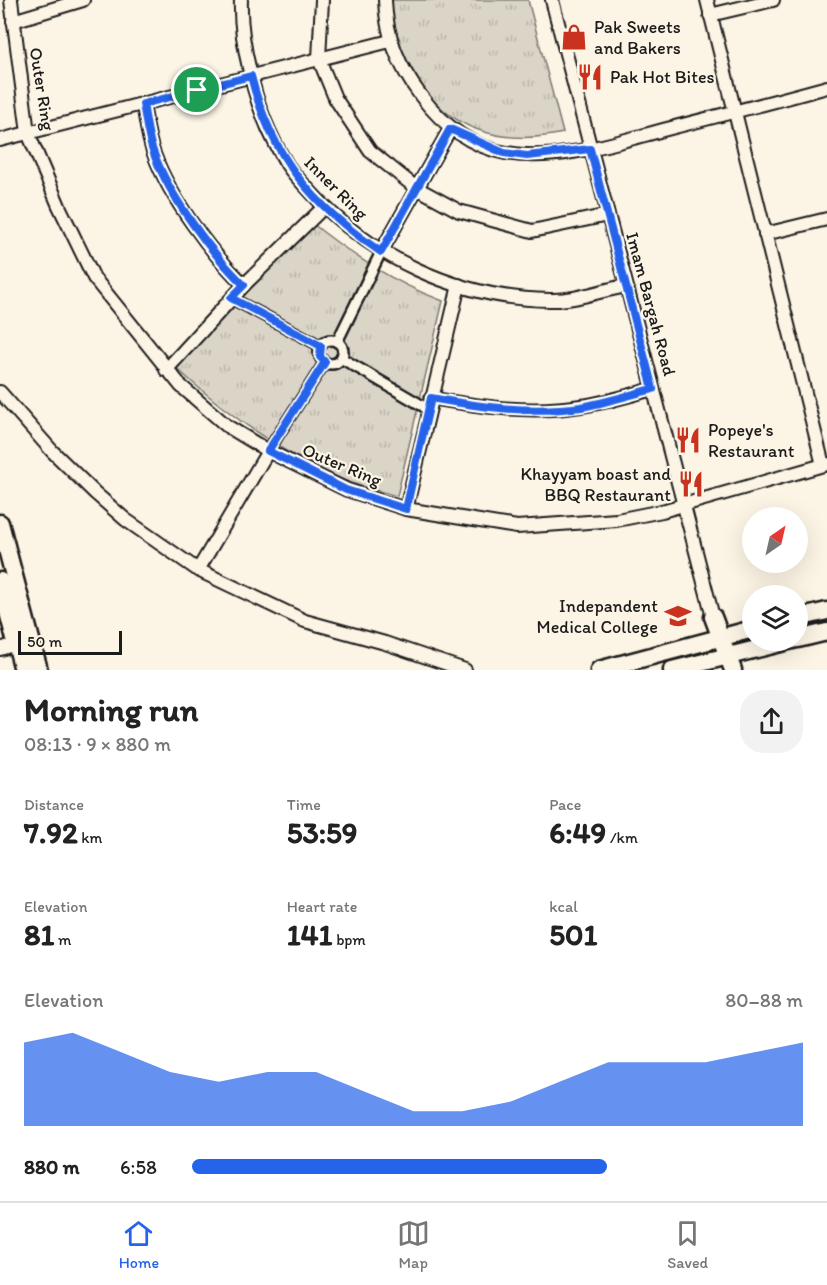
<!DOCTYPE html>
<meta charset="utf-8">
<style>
body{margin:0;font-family:Itim,sans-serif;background:#f2f2f2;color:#222;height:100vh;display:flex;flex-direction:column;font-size:22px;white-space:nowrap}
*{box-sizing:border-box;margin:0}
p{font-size:20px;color:#767676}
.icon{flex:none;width:33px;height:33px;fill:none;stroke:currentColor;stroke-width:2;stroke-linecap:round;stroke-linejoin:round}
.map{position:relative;height:670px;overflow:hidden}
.drawer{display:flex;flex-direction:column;background:#fff;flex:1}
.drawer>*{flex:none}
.needle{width:39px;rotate:34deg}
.controls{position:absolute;left:742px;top:507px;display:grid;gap:12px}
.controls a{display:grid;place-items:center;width:66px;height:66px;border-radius:50%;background:#fff;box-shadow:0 6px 24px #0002;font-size:30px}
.scale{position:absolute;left:18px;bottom:15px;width:104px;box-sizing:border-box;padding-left:6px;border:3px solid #1c1c1c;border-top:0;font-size:16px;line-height:21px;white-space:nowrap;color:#1c1c1c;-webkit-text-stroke:4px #fcf5e5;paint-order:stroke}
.pin{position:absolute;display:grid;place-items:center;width:51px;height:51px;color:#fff;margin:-26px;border:3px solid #fff;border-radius:50%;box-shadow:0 2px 6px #0007}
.round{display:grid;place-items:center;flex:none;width:63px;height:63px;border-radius:24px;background:#f2f2f2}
.headline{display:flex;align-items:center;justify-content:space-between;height:102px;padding:0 24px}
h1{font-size:33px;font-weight:800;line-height:45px}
.figures{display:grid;grid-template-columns:repeat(3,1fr);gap:9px;height:102px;padding:6px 24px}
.figures div{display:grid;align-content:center}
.figures b{font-size:30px;font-weight:800}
.figures small{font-size:16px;font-weight:400}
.figures p{font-size:16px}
.chart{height:168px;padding:12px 24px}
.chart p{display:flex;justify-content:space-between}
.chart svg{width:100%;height:108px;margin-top:6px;fill:#2563eb;opacity:.7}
ul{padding:0 24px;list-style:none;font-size:20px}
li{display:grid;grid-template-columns:96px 72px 1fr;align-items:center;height:45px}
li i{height:15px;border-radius:8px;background:#2563eb}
.menu{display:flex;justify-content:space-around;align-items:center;height:84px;border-top:2px solid #e0e0e0;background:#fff;font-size:16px;color:#767676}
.menu a{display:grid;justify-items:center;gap:3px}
.menu .on{color:#2563eb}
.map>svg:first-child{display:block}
.park{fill:url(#park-tufts);stroke:#7c7872;stroke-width:1.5}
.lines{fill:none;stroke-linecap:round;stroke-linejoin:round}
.pedestrian-casing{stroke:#1c1c1c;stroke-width:14}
.minor-casing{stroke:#1c1c1c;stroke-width:16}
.secondary-casing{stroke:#1c1c1c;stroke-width:21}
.pedestrian{stroke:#fcf5e5;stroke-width:9}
.minor{stroke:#fcf5e5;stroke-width:12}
.secondary{stroke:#fcf5e5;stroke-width:16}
.route-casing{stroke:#fff;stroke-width:12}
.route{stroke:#2563eb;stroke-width:8}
.labels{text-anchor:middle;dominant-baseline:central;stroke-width:4.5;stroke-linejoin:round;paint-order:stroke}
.poi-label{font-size:18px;fill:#1c1c1c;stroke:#fcf5e5;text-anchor:start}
.street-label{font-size:18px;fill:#1c1c1c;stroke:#fcf5e5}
</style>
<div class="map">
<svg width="827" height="670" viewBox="0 0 827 670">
<defs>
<pattern id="park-tufts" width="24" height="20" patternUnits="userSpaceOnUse" patternTransform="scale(1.5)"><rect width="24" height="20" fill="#dbd5c8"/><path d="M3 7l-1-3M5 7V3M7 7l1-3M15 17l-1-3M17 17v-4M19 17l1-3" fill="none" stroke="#bbb6ab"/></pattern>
</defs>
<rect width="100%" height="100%" fill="#fcf5e5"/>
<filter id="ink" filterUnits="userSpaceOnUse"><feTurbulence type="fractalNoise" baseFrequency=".0167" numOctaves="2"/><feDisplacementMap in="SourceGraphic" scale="12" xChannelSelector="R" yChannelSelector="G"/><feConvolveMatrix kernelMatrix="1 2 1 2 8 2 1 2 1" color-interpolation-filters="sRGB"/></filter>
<g filter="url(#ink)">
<g class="park">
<path d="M390,0h138l35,133c-100,21 -160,-37 -173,-133z"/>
<path d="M308,220c42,34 84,62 135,81l-46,195c-17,-5 -36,-9 -53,-16 -64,-26 -120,-68 -171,-115z"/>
</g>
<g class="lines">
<g class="pedestrian-casing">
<g id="pedestrian">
<polyline points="231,298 321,346"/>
<circle cx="331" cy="352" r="12"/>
<polyline points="337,342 381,252"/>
<polyline points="341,358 428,409"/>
<polyline points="268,451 325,362"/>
</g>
</g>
<g class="minor-casing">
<g id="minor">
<polyline points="11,0 28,133 59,206 94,278 181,386 227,426 268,451 347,490 406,509 517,527 617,520 662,511 827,464"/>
<path d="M241,0c-1,25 3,48 9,72 7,32 18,61 35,89 5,10 15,19 23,28 60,68 151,110 242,111 24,1 52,-10 76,-14"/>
<polyline points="322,0 319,59 335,98 370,151 415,187 459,211 532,231 608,215"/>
<path d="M385,0c1,37 14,67 36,96 21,28 50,51 85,57 52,9 108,-10 157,-23 55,-14 110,-28 164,-43"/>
<polyline points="552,0 713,617"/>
<polyline points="707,0 823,465"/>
<polyline points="710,15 773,0"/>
<polyline points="13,21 83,0"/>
<path d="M143,104c3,16 5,35 11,50 16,44 57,99 90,131"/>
<polyline points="0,140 390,41"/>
<polyline points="765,234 827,219"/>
<polyline points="381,252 450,129"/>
<polyline points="166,370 244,285 324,207"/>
<polyline points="0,392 52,451 95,493 126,520 198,570 305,621 385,643 465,670"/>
<path d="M431,398c50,9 99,16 150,8 24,-3 49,-11 72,-17"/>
<polyline points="406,509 459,285"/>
<polyline points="198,570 268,451"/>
<polyline points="0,649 16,644"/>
</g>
</g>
<g class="secondary-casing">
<g id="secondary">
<polyline points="0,523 39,670"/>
<polyline points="0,581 23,670"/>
<polyline points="713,617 733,670"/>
<polyline points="798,618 827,611"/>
<polyline points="798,639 827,632"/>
<polyline points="599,670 753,629"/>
<polyline points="672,670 793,640"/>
</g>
</g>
<use href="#pedestrian" class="pedestrian"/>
<use href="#minor" class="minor"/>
<use href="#secondary" class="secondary"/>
</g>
</g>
<g class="lines" filter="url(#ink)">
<g class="route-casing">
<path id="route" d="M251,76c20,81 62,130 130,176l69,-123 54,24 23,3 63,-7 63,240c-24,6 -48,14 -72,18 -51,7 -100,0 -150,-9l-25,111 -60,-19 -78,-39 57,-89 -5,-5 1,-11 -90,-48 13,-13c-33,-32 -74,-88 -90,-131 -6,-15 -8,-34 -11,-50z"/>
</g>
<use href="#route" class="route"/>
</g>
<defs>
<g id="shop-bare" transform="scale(2.07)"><path d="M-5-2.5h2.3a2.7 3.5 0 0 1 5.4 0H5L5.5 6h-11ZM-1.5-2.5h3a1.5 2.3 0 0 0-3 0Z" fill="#c8321e" stroke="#fcf5e5" stroke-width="2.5" paint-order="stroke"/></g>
<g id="restaurant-bare" transform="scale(2.07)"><path d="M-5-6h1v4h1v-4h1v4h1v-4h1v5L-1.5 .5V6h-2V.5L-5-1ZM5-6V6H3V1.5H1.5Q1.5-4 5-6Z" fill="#c8321e" stroke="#fcf5e5" stroke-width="2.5" paint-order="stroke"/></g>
<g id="university-bare" transform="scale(2.07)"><path d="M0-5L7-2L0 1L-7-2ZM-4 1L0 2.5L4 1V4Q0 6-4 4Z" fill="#c8321e" stroke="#fcf5e5" stroke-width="2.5" paint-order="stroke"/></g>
</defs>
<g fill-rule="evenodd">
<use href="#shop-bare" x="574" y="37"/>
<use href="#restaurant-bare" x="590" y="77"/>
<use href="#restaurant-bare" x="688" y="440"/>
<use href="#restaurant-bare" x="691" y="484"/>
<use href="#university-bare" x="678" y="616"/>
</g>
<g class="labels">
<g class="poi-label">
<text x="594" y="27">Pak Sweets<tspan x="594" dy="21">and Bakers</tspan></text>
<text x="610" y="77">Pak Hot Bites</text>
<text x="708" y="430">Popeye's<tspan x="708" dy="21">Restaurant</tspan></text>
<text x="671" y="474" text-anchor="end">Khayyam boast and<tspan x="671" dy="21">BBQ Restaurant</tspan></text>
<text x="658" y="606" text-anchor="end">Indepandent<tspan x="658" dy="21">Medical College</tspan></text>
</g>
<g class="street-label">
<text transform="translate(42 89) rotate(81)">Outer Ring</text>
<text transform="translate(336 188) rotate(45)">Inner Ring</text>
<text transform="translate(651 304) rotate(75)">Imam Bargah Road</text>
<text transform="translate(342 465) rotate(23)">Outer Ring</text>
</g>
</g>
</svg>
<div class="controls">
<a><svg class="needle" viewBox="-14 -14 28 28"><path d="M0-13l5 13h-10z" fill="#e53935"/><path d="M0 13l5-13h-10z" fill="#767676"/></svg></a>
<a><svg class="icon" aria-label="layers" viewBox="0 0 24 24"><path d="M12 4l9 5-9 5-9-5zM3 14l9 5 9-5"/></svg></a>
</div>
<div class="scale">50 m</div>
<div class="pin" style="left:197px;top:90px;background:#1e9e55"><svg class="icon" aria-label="arrive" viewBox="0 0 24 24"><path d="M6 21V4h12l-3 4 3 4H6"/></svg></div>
</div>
<section class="drawer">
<div class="headline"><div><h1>Morning run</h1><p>08:13 · 9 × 880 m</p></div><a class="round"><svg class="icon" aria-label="share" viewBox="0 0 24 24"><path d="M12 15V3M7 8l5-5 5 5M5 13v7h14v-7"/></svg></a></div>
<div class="figures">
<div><p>Distance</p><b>7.92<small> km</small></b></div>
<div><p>Time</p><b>53:59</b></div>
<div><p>Pace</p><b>6:49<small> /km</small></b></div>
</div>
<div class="figures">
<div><p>Elevation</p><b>81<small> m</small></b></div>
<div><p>Heart rate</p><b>141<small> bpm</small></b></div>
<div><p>kcal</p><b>501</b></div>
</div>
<div class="chart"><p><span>Elevation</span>80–88 m</p>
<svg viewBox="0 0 160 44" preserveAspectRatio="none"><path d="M0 44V10L10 6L20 14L30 22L40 26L50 22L60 22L70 30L80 38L90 38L100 34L110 26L120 18L130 18L140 18L150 14L160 10V44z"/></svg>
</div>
<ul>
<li><b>880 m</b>6:58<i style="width:68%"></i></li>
</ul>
</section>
<nav class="menu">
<a class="on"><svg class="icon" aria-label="home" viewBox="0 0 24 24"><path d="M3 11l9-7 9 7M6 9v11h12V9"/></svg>Home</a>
<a><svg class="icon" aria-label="map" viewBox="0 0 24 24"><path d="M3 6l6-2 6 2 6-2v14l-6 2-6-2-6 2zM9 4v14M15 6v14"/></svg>Map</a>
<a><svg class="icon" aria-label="saved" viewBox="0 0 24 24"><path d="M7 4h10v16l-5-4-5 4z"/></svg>Saved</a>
</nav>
